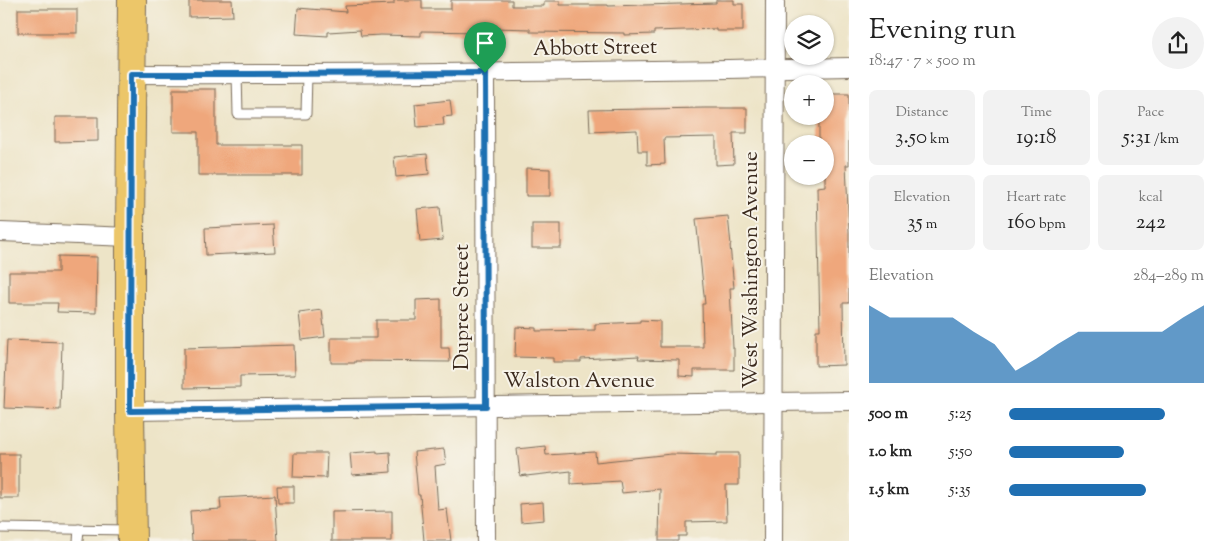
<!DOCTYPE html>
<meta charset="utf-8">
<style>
body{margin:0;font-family:"Sorts Mill Goudy",serif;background:#f2f2f2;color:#222;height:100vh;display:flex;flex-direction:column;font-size:19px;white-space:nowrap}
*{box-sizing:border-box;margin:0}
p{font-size:16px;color:#767676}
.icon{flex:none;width:28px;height:28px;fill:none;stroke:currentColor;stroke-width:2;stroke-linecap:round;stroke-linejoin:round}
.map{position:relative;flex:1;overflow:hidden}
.panel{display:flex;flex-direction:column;background:#fff;width:375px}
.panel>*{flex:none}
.fabs{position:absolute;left:784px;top:15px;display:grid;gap:10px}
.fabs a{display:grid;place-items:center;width:50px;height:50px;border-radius:50%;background:#fff;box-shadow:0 1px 4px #0004;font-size:25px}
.pin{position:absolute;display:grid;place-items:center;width:42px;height:42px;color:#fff;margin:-51px -21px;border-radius:50% 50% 50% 0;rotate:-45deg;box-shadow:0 0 5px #0007}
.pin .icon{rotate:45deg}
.round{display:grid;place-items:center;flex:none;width:52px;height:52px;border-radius:26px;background:#f2f2f2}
.headline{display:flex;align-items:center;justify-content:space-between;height:85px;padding:0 20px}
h1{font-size:28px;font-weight:600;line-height:38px}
.stats{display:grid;grid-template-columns:repeat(3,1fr);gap:8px;height:85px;padding:5px 20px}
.stats div{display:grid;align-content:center;border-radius:8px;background:#f2f2f2;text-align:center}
.stats b{font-size:21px;font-weight:600}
.stats small{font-size:14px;font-weight:400}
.stats p{font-size:14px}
.chart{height:140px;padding:10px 20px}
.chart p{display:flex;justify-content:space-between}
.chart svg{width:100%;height:90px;margin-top:5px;fill:#1f6fb2;opacity:.7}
ul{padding:0 20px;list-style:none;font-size:16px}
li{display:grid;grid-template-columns:80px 60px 1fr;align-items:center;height:38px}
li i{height:12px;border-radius:6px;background:#1f6fb2}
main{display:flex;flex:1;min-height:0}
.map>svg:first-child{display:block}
.building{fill:#efa77c}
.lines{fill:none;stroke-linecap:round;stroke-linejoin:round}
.service-casing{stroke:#796b59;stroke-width:11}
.minor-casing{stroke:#796b59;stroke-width:20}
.primary-casing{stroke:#796b59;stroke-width:30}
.service{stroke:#fff;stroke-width:9}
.minor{stroke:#fff;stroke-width:18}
.primary{stroke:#ecc669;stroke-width:28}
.route-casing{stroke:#fff;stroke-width:10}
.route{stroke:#1f6fb2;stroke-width:6}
.labels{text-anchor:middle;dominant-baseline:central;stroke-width:4;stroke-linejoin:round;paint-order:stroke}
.street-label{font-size:21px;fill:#3b2a1e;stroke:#f7f3e8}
</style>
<main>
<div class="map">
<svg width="849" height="541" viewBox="0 0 849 541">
<rect width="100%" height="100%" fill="#f7f3e8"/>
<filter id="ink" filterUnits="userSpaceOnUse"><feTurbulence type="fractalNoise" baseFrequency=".02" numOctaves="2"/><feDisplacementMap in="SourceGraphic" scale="10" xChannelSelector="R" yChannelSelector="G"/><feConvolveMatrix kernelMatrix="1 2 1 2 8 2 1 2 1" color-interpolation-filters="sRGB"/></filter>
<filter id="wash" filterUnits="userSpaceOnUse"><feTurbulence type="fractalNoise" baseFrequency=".0096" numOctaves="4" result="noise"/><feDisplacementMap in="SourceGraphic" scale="20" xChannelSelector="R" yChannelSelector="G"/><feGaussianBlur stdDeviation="1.12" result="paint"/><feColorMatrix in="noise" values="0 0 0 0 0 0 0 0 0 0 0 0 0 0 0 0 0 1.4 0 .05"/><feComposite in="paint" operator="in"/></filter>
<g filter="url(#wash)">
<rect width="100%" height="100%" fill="#ede4c7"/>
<g id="blocks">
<g class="building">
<polygon points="189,0 232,0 233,16 189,17"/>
<polygon points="394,0 422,0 422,9 451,9 451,0 512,0 512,6 544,6 544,1 560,1 560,5 608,5 608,6 716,3 716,0 734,0 734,4 743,4 743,31 716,31 716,29 654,31 654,34 624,35 624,33 530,32 530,29 495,28 494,34 480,34 480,32 421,31 421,36 381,35 361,36 360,30 328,32 328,36 296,34 298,8 346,12 345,6 394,4"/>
<rect x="18" y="9" width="59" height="24"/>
<polygon points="173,89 216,89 216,145 302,145 302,175 198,175 198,132 173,132"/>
<polygon points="825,94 849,94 849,165 846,165 849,231 849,303 843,303 844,365 816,366 816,330 820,330 817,187 825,186 825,144 819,144 819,116 825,116"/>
<polygon points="450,100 452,116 443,117 444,125 417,127 415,104"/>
<polygon points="705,108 747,108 747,133 733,133 734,164 716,165 716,137 664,138 665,164 647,165 647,151 638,151 637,130 590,132 589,110"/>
<polygon points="55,117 98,117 98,141 55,142"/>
<polygon points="427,154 429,174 396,177 394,157"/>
<polygon points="526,168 550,169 550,196 526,196"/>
<polygon points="440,207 443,240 420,242 417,209"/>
<polygon points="728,216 731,245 730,245 734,288 730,288 733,348 734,348 734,370 694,370 694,377 679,376 679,360 638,359 639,356 581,359 581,362 553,362 553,358 515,357 516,327 536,328 536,331 595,330 595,324 640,322 640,320 660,321 660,347 703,347 702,304 705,304 696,219"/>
<rect x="532" y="224" width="29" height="24"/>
<polygon points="273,225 275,252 206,255 205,228"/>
<polygon points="58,256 97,257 96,313 57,312 58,303 9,303 9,272 58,272"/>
<polygon points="441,299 441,348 449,348 450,362 355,361 355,363 331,363 331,338 376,338 376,320 416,320 416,300"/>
<polygon points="322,310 325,337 302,340 299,313"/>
<polygon points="7,340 62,342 60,410 4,408"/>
<polygon points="294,345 295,375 240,376 240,387 184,388 184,348"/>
<polygon points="545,446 546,455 595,452 596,462 671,454 717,455 717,453 739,453 739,485 726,485 727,521 686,522 686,536 678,536 678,541 659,541 660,489 622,493 620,481 571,484 571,471 526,476 526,475 520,476 517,449"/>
<polygon points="444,449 446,464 435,466 438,510 447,509 451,541 424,541 420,495 418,495 414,452"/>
<polygon points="377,451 377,453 390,452 391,472 352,475 350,453"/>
<polygon points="294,453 327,453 326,478 293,477"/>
<rect x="0" y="454" width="19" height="44"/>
<polygon points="277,486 294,486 294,503 278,503"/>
<polygon points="275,495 278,541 192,541 190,511 221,509 220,498"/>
<polygon points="543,502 544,520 521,522 520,504"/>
<polygon points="392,511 392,541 332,541 332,512"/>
</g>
</g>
</g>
<g filter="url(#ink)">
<use href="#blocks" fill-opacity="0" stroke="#796b59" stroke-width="1"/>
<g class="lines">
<g class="service-casing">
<g id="service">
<polyline points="237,74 238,114 306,114 307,74"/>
<polyline points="0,528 129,530"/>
<polyline points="78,541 79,529"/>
</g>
</g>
<g class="minor-casing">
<g id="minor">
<polyline points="485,73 486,541"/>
<path d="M131,74c239,1 479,-3 718,-7"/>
<polyline points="0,232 130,237"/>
<polyline points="130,411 849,401"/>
<polyline points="773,541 775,0"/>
</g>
</g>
<g class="primary-casing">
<polyline id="primary" points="132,541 130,411 130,237 132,0"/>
</g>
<use href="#service" class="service"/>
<use href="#minor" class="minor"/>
<use href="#primary" class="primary"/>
</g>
</g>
<g class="lines" filter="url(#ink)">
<g class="route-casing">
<polygon id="route" points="485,73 486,406 130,411 131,74 237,74"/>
</g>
<use href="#route" class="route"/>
</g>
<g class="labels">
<g class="street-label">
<text transform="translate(595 49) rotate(-1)">Abbott Street</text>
<text transform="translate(752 270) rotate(-90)">West Washington Avenue</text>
<text transform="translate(463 307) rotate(-90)">Dupree Street</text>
<text x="579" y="382">Walston Avenue</text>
</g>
</g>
</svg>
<div class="fabs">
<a><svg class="icon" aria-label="layers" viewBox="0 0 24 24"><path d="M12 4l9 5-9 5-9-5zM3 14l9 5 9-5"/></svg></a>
<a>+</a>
<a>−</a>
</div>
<div class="pin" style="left:485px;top:73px;background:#1e9e55"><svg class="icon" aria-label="arrive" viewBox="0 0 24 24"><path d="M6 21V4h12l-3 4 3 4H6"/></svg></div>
</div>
<section class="panel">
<div class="headline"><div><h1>Evening run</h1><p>18:47 · 7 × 500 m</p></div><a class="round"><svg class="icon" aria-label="share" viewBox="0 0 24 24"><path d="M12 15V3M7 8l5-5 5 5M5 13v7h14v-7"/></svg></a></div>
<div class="stats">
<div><p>Distance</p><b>3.50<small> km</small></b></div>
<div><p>Time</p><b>19:18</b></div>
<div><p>Pace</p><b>5:31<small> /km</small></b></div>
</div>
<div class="stats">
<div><p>Elevation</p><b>35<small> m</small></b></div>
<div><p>Heart rate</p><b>160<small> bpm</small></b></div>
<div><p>kcal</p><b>242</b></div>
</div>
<div class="chart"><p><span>Elevation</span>284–289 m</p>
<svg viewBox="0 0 160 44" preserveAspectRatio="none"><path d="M0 44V6L10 12L20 12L30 12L40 12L50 19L60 25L70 38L80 32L90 25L100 19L110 19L120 19L130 19L140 19L150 12L160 6V44z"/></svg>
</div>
<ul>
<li><b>500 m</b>5:25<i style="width:80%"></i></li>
<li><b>1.0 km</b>5:50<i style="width:59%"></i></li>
<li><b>1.5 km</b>5:35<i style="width:70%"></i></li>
</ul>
</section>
</main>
